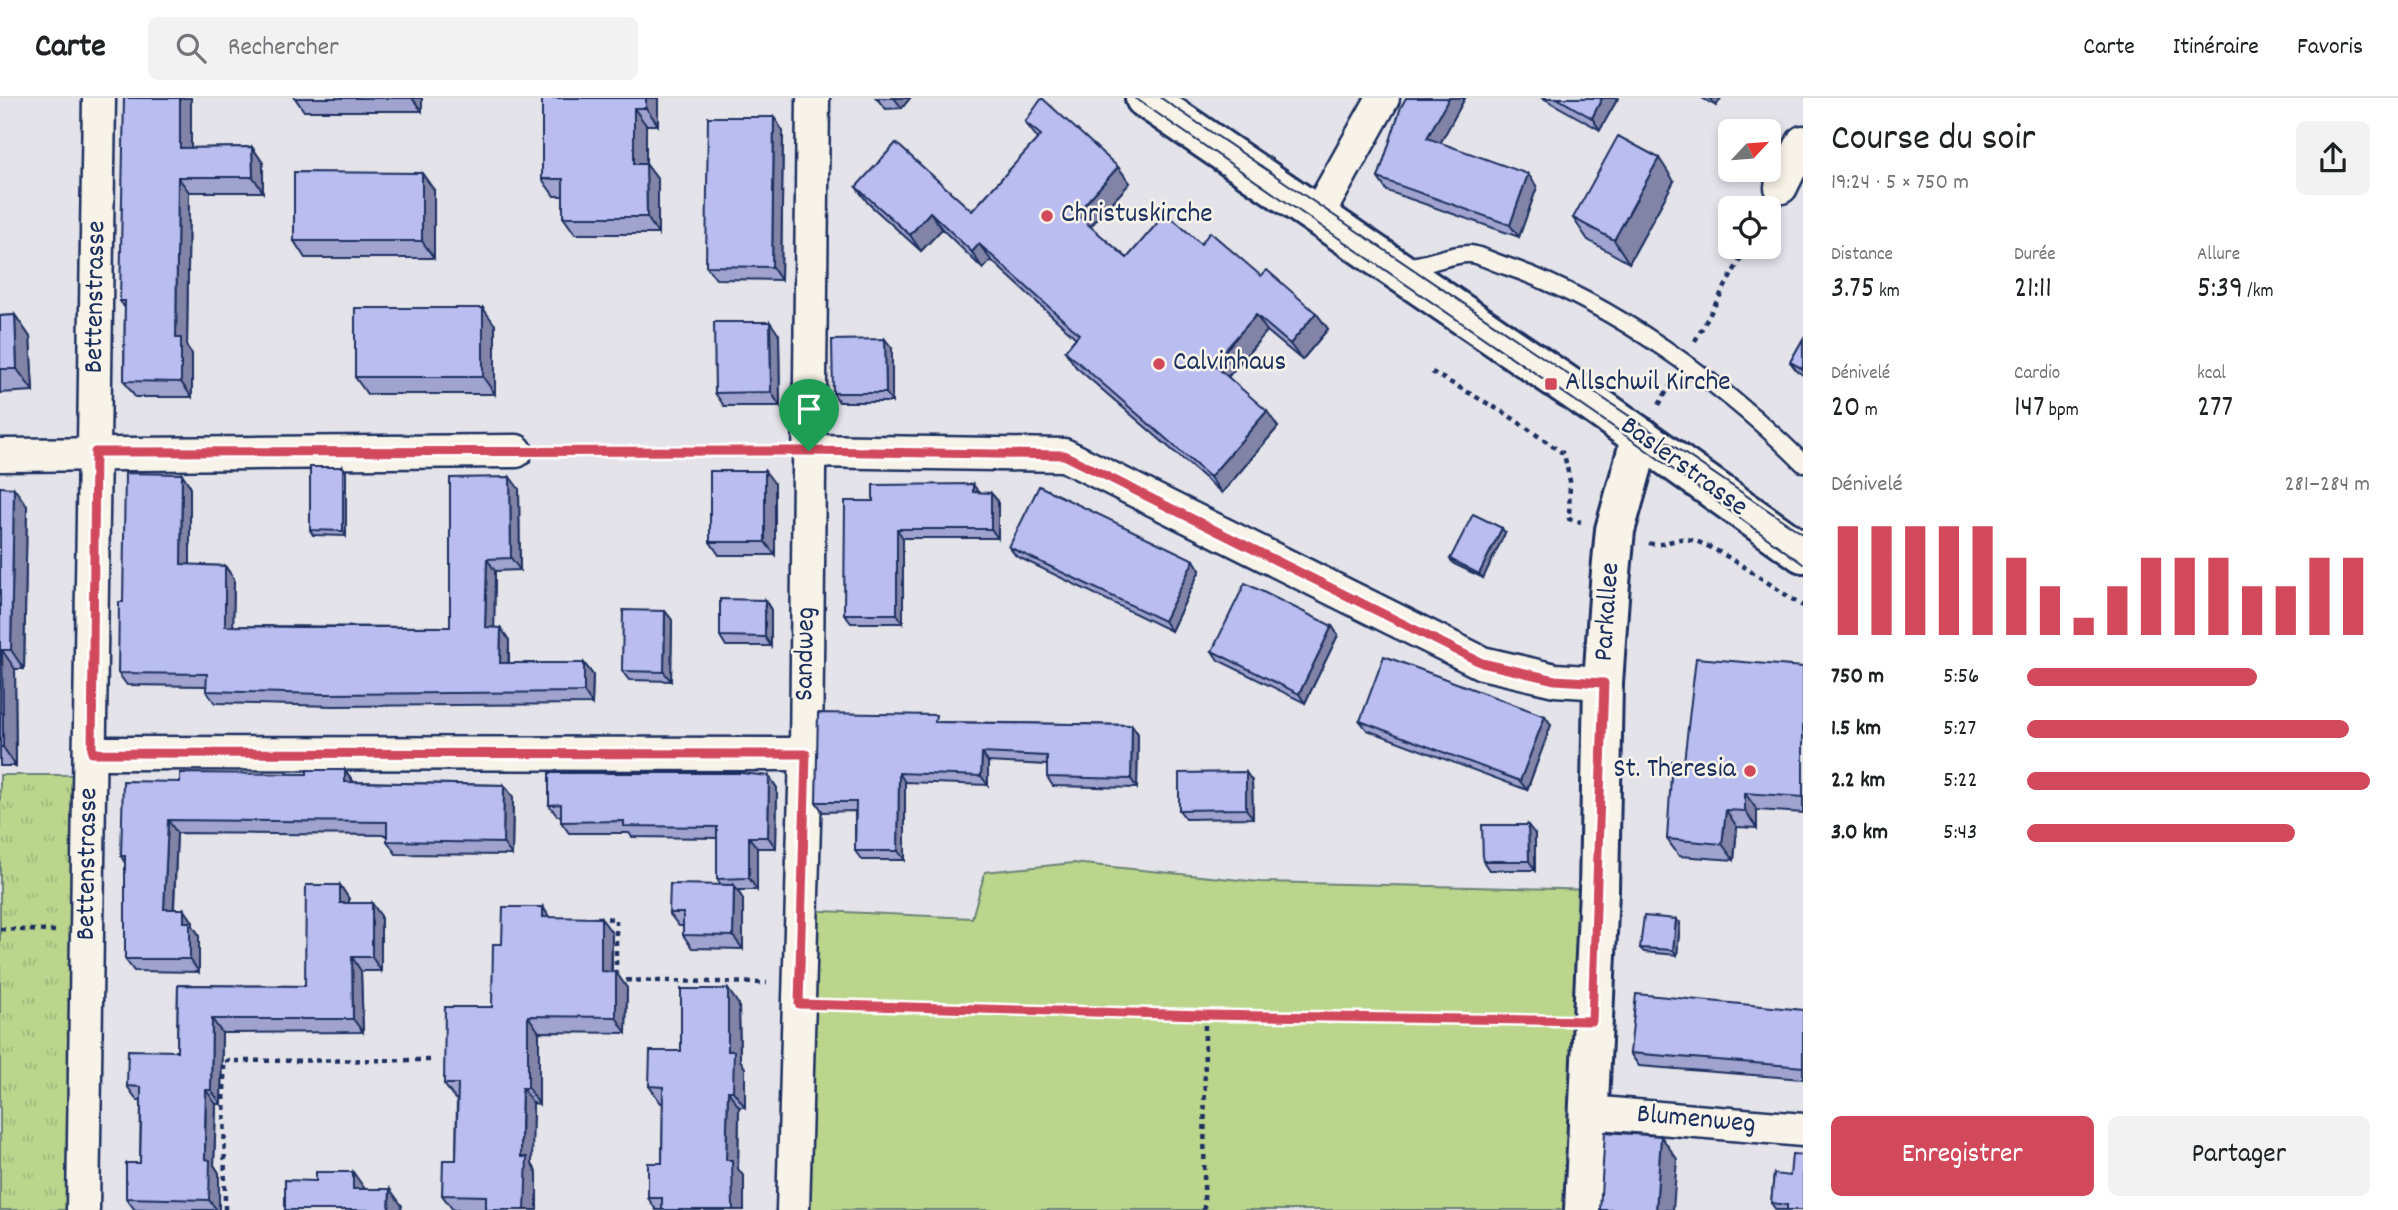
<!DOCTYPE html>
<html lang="fr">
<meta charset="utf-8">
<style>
body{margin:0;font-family:Dekko,sans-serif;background:#f2f2f2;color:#202124;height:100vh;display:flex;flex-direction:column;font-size:26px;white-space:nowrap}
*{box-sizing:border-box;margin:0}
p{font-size:23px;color:#757577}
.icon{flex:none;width:38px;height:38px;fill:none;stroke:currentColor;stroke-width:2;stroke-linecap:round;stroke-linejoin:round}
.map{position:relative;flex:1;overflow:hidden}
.details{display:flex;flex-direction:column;background:#fff;width:595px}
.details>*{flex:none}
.needle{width:46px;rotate:64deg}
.tools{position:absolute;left:1718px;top:21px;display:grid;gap:14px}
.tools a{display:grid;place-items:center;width:63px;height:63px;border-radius:10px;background:#fff;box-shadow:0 4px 10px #0003;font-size:35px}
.pin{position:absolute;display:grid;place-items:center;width:60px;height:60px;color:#fff;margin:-72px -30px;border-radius:50% 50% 50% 0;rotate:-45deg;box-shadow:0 0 7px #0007}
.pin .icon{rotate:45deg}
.round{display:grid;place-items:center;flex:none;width:74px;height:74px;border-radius:10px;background:#f2f2f2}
.head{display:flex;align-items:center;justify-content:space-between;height:119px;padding:0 28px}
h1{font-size:38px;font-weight:600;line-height:52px}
.figures{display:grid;grid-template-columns:repeat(3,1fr);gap:10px;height:119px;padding:7px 28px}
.figures div{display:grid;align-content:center}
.figures b{font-size:30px;font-weight:600}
.figures small{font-size:19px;font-weight:400}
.figures p{font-size:19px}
.chart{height:196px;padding:14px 28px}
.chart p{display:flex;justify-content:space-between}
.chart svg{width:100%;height:126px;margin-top:7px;stroke:#d1495b;stroke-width:6}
.primary-button{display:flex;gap:14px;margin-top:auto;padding:14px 28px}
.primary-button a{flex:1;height:80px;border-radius:10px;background:#d1495b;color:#fff;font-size:28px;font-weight:600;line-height:80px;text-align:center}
.primary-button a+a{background:#f2f2f2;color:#202124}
ul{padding:0 28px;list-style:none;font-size:23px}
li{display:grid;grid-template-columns:112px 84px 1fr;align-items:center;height:52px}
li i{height:18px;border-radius:9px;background:#d1495b}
header{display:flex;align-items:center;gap:42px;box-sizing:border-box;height:98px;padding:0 35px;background:#fff;border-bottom:2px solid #e0e0e0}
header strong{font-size:33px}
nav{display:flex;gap:38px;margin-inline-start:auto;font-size:24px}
.search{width:490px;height:63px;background:#f2f2f2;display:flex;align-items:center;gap:18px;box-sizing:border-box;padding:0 24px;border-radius:10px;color:#757577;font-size:26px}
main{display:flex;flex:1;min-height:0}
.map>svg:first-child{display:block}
.green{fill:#bbd58c;stroke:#6b8275;stroke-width:2}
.park{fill:url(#park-tufts);stroke:#6b8275;stroke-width:2}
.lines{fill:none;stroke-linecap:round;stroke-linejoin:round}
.lane-casing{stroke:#1b2f5e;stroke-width:21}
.street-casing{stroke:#1b2f5e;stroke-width:37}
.secondary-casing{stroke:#1b2f5e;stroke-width:44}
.path{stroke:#1b2f5e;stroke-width:4.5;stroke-dasharray:5 5;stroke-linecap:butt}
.lane{stroke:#f7f3e8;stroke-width:16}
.street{stroke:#f7f3e8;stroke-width:32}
.secondary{stroke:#f7f3e8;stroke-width:38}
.tram{stroke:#1b2f5e;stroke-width:2}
.wall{fill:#9fa3ce;stroke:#1b2f5e;stroke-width:2}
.shaded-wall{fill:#8284a7;stroke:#1b2f5e;stroke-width:2}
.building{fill:#b9bdef;stroke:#1b2f5e;stroke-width:2}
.route-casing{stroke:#fff;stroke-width:14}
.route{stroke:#d1495b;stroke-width:9}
.poi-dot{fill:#d1495b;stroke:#f7f3e8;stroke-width:2.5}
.labels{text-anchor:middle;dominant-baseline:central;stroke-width:5;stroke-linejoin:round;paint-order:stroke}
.poi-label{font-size:28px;fill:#1b2f5e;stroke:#f7f3e8;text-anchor:start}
.street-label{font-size:28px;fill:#1b2f5e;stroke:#f7f3e8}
</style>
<header>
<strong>Carte</strong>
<div class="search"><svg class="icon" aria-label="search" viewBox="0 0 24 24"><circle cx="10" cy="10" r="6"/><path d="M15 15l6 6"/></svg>Rechercher</div>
<nav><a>Carte</a><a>Itinéraire</a><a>Favoris</a></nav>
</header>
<main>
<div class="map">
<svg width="1803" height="1112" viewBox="0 0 1803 1112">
<defs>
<pattern id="park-tufts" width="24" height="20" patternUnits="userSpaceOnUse" patternTransform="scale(1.75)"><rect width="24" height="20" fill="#bbd58c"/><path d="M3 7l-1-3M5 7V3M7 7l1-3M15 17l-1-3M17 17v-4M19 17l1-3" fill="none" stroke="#a0b77b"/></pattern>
</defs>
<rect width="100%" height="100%" fill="#e4e3ea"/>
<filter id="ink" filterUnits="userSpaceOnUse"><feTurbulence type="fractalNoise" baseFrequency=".0143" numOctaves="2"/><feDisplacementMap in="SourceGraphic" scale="14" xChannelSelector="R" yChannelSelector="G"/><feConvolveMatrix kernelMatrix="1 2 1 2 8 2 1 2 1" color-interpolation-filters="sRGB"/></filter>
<g filter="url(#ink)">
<polygon class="green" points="1073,765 1259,784 1599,792 1584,1112 793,1112 802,812 972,820 985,774"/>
<polygon class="park" points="0,677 91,677 83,1112 0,1112"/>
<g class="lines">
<g class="lane-casing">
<path id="lane" d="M1401,168c23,2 47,-13 69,-12 11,1 25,9 36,12 104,35 219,119 297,197"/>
</g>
<g class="street-casing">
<g id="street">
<polyline points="1781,89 1803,44"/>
<polyline points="1317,118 1383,0"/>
<polyline points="809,353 1064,357 1482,565 1555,582 1603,585"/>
<polyline points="0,357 516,353"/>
<polyline points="92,655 806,656"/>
<polyline points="1588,1014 1803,1032"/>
<polyline points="83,1112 99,0"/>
<polyline points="793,1112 806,656 813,0"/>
</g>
</g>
<g class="secondary-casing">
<g id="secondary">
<polyline points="1145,0 1591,304 1803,455"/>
<polyline points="1584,1112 1599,792 1603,585 1610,485 1615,432 1641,339"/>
</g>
</g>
<g class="path">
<polyline points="1695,243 1747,149"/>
<polyline points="1432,274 1508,317 1564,356 1570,383 1569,421 1581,424"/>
<polyline points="1659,307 1672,284"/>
<polyline points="549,353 778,353"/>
<path d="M1649,445c14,5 25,-6 38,-4 30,5 88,50 116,67"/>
<polyline points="597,820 616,821 616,882 767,885"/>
<polyline points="0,831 55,833"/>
<polyline points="831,907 1205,917 1557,921"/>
<polyline points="225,1112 224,963 435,962"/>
<polyline points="1204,1112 1205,917"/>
</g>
<use href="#lane" class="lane"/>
<use href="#street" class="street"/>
<use href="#secondary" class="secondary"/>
<g class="tram">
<polyline points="1135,0 1638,346 1803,466"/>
<polyline points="1161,0 1803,436"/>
</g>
</g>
<g class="wall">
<polygon points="295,0 422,0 422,13 304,13"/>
<polygon points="542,0 658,0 658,27 646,27 646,66 658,82 658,136 575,136 563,119 563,98 554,98 542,81"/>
<polygon points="876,0 910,0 902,10 886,11"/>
<polygon points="1406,0 1465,0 1440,45 1537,89 1519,139 1387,93 1378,80"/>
<polygon points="1543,0 1618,0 1600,32"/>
<polygon points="1702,0 1721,0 1716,8"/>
<polygon points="1025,24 1118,69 1130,85 1090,129 1127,160 1201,146 1261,178 1316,215 1328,231 1302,262 1267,233 1228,279 1278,329 1222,395 1076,269 1065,253 1076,240 991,162 983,171 942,131 921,153 868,105 856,89 972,113 1038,41"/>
<polygon points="783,33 781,182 716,181 706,168"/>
<polygon points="252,49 263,65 263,94 189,94 187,249 192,256 192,299 135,299 124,283 125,210 120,203 191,50"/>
<polygon points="1674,83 1629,165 1588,142 1573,120"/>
<polygon points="434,92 434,160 305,160 294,143"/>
<polygon points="15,217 30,239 33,293 0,295 0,218"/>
<polygon points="495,227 495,296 367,296 355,279"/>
<polygon points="779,237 780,308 724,308 715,295"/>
<polygon points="1803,241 1803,277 1797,273 1790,264"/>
<polygon points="892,250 892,304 839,304 833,295"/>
<polygon points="343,369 346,374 346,438 313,437 310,432"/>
<polygon points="182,376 190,388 190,467 225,468 234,481 233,528 450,529 519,391 520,472 495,473 494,529 509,542 509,565 584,565 593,577 592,606 334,608 215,605 206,593 206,588 127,587 118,575 123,504"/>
<polygon points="775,386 775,457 719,457 710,444"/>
<polygon points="0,389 27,408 24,571 15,571 16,668 0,668"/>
<polygon points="979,394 998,403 998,440 903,440 903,525 851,525 844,516 873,403"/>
<polygon points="1505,435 1483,480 1454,466 1450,461"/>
<polygon points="1009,449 1200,472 1171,533 1016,458"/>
<polygon points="765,502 771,512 771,548 726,548 720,538"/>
<polygon points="665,513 672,522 671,583 629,582 622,573"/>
<polygon points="1332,528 1338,537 1305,605 1218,562 1212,553"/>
<polygon points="1803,569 1803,715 1757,712 1757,730 1737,729 1734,762 1679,758 1667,741 1684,664"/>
<polygon points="1545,618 1551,627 1527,692 1367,632 1360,623"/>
<polygon points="940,624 1132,627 1138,636 1137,690 1053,688 1047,679 1047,667 988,664 988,687 905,684 905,762 862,762 855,753 855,713 823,714 816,704"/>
<polygon points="345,672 354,684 504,687 513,699 512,757 396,756 387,743 387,737 177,735 174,811 184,811 193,824 193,828 199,837 199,874 134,873 125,861 125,765 121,758 180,684 307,676"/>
<polygon points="769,678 777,690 776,750 757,750 757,792 737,792 743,801 743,851 692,850 683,837 683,828 679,828 669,815 721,787 717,781 717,740 632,739 629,735 569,735 561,724 561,718 557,718 549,707"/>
<polygon points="1252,683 1253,720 1186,721 1179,712"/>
<polygon points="1535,736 1535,772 1489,772 1483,763"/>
<polygon points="340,787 349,801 349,805 381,818 381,873 361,873 363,934 222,935 221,1006 216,1006 215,1042 214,1067 219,1075 219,1112 135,1112 126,1100 140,1065 141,1002 137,1002 127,988 177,953 178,887 305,888"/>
<polygon points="543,809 549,819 612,835 612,874 627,890 626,935 539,934 539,1006 533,1005 532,1042 532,1066 537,1075 537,1112 453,1112 442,1097 456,1062 457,1001 455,1001 444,986 492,909 502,846"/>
<polygon points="1680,825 1677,857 1644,854 1640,850"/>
<polygon points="739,907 740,962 745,970 745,1009 739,1009 738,1071 744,1079 744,1112 656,1112 648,1100 662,1065 663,1005 661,1005 649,988 681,953"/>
<polygon points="1803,912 1803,981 1639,968 1630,955"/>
<polygon points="1774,1076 1803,1112 1776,1112 1771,1105"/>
</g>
<g class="shaded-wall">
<polygon points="180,0 191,0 191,66 180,50"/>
<polygon points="412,0 422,0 422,13"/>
<polygon points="646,0 658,0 658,27 646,10"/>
<polygon points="894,0 910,0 902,10"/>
<polygon points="1449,0 1465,0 1436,53 1427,40"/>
<polygon points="1602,0 1618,0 1600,32 1592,20"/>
<polygon points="1710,0 1721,0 1716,8"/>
<polygon points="634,10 646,27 646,83 634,66"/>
<polygon points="774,19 783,33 781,182 772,169"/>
<polygon points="252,49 263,65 263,94 253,79"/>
<polygon points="1659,60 1674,83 1629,165 1614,142"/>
<polygon points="646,66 658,82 658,136 647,119"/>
<polygon points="1118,69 1130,85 1087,132 1076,116"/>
<polygon points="422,75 434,92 434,160 422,143"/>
<polygon points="1528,76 1537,89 1519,139 1510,127"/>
<polygon points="178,79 189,94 187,249 192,256 192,299 181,284 176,240"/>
<polygon points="930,114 942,131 921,153 910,137"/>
<polygon points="979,146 991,162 983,171 972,154"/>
<polygon points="483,210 495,227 495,296 483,279"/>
<polygon points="1316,215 1328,231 1302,262 1290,246"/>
<polygon points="15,217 30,239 33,293 17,271"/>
<polygon points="1256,217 1267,233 1224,283 1213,266"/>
<polygon points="770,224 779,237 780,308 771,294"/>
<polygon points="885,241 892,250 892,304 886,295"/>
<polygon points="1267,313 1278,329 1222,395 1210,379"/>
<polygon points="343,369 346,374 346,438 343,433"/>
<polygon points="765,373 775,386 775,457 765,444"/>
<polygon points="182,376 190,388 190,479 181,466"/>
<polygon points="510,379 519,391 520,472 511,460"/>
<polygon points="973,386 979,395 973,394"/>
<polygon points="14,390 27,408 24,571 11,552"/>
<polygon points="991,395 998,403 998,440 991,431"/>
<polygon points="1502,430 1505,435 1483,480 1479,476"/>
<polygon points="897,431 903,440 903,525 897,516"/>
<polygon points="487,461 495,473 494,541 485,529"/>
<polygon points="1194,462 1200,472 1171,533 1164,523"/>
<polygon points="225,468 234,481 233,540 225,528"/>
<polygon points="765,502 771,512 771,548 765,539"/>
<polygon points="665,513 672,522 671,583 664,574"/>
<polygon points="1332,528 1338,537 1305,605 1299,596"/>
<polygon points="501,530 509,542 508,577 500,565"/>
<polygon points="2,552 15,571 16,668 3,649"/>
<polygon points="584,565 593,577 592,606 584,594"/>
<polygon points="1545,618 1551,627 1527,692 1520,683"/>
<polygon points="1132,627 1138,636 1137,690 1131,681"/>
<polygon points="982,655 988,664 988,687 981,678"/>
<polygon points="345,672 354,685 345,684"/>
<polygon points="1246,674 1252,683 1253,720 1246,711"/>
<polygon points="899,675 905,684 905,762 898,753"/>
<polygon points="769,678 777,690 776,750 768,739"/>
<polygon points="504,687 513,699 512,757 503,745"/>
<polygon points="1745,695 1757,712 1757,730 1745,713"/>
<polygon points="1726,712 1737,729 1734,762 1722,746"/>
<polygon points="168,722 177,735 173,824 164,811"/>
<polygon points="1528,727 1535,736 1535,772 1529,763"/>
<polygon points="749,739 757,750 757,792 749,780"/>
<polygon points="340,787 349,801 349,818 340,805"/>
<polygon points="734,787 743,801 743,851 733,838"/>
<polygon points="372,805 381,818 381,873 372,859"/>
<polygon points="543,809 553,825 543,819"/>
<polygon points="184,811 193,824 193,828 199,837 199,874 190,861 184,824"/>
<polygon points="601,820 612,835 611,889 601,873"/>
<polygon points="1676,821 1680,825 1677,857 1673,852"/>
<polygon points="352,859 361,873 363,934 353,921"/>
<polygon points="616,874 627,890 626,935 616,919"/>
<polygon points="728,891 739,907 740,962 745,970 745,1009 733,993 728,953"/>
<polygon points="528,918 539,934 539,1006 528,990"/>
<polygon points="212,921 222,935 221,1006 211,992"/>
<polygon points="522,990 533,1005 532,1066 537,1075 537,1112 525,1112 521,1059"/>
<polygon points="206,992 216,1006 214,1067 219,1075 219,1112 217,1112 209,1102 205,1061"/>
<polygon points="728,993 739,1009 738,1071 744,1079 744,1112 733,1112 726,1062"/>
<polygon points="1661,1038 1677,1061 1673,1112 1656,1112"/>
<polygon points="353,1074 365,1091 353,1091"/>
<polygon points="390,1091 402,1108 401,1112 389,1112"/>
</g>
<g class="building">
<polygon points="124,0 180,0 180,50 252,49 253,79 178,79 176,240 181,240 181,284 124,283 125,203 120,203"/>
<polygon points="542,0 646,0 646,10 634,10 634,66 646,66 647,119 563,119 563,81 542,81"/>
<polygon points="1042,0 1118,69 1076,116 1127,160 1166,115 1201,146 1210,134 1261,178 1267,172 1316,215 1290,246 1256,217 1213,266 1267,313 1210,379 1065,253 1079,236 979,146 972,154 930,114 910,137 856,89 896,45 972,113 1041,37 1025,24"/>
<polygon points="1406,0 1449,0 1427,40 1528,76 1510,127 1378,80 1401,9"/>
<polygon points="1557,0 1602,0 1592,20"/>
<polygon points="708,19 774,19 772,169 706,168"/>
<polygon points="1618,38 1659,60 1614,142 1573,120"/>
<polygon points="294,74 422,75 422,143 294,143"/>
<rect x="355" y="210" width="128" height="69"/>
<polygon points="15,217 17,271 0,271 0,218"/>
<polygon points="714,224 770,224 771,294 715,295"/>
<polygon points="885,241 886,295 833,295 832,242"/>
<polygon points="1803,241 1803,271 1790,264"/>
<polygon points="310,369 343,369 343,433 310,432"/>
<rect x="710" y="373" width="55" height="71"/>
<polygon points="125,375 182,376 181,466 225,468 225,528 297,529 450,529 450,380 510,379 511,460 487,461 485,529 501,530 500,565 584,565 584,594 325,596 206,593 207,576 118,575 119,504 123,504"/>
<polygon points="973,386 973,394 991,395 991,431 897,431 897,516 844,516 845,403 873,403 873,387"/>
<polygon points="1039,388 1194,462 1164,523 1009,449"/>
<polygon points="0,389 14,390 11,552 2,552 3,649 0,649"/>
<polygon points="1473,416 1502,430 1479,476 1450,461"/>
<polygon points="1245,485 1332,528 1299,596 1212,553"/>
<polygon points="720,501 765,502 765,539 720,538"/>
<polygon points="623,512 665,513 664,574 622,573"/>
<polygon points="1384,558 1545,618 1520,683 1360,623"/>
<polygon points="1696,560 1803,569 1803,699 1745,695 1745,713 1726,712 1722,746 1667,741 1672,663 1684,664"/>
<polygon points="818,615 936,617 935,624 1132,627 1131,681 1047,679 1047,658 982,655 981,678 899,675 898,753 855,753 856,704 816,704"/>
<polygon points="307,672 345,672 345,684 504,687 503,745 387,743 387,724 168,722 164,811 184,811 184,824 190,824 190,861 125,861 125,758 121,758 123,683 180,684 180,675 307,676"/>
<polygon points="1246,674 1246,711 1179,712 1179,675"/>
<polygon points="549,675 741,675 769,678 768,739 749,739 749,780 717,781 717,729 624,728 624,723 561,724 561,706 549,707"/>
<polygon points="1482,727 1528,727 1529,763 1483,763"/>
<polygon points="670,786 734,787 733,838 683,837 683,815 669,815"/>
<polygon points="306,787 340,787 340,805 372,805 372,859 352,859 353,921 212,921 211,992 206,992 205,1029 205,1061 210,1062 209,1102 126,1100 126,1065 140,1065 141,1028 141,989 127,988 128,952 177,953 178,887 305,888"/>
<polygon points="503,809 543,809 543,819 601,820 601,873 616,874 616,919 528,918 528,990 522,990 521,1026 521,1059 527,1059 525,1112 486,1112 486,1098 442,1097 443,1062 456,1062 458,986 444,986 445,909 492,909 493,846 502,846"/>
<polygon points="1644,818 1676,821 1673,852 1640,850"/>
<polygon points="681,891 728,891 728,953 734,953 733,993 728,993 726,1062 732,1062 733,1112 662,1112 662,1100 648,1100 648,1065 662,1065 663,989 649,988 650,953 681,953"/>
<polygon points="1636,896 1803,912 1803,969 1630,955"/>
<polygon points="1605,1034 1661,1038 1656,1112 1600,1112"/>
<polygon points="1792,1056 1803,1057 1803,1112 1787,1112 1787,1107 1771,1105 1774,1076 1790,1078"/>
<polygon points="316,1074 353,1074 353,1091 390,1091 389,1112 285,1112 285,1082 316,1083"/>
</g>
</g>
<g class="lines" filter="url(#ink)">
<g class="route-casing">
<polygon id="route" points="809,353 1064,357 1482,565 1555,582 1604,585 1592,923 1205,917 799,906 806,656 92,655 95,354"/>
</g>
<use href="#route" class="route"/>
</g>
<g class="poi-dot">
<circle cx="1047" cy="118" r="7"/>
<circle cx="1159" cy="266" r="7"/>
<rect x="1544" y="279" width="14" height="14" rx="3.5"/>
<circle cx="1750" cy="673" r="7"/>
</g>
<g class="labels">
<g class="poi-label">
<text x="1061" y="118">Christuskirche</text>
<text x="1173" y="266">Calvinhaus</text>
<text x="1565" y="286">Allschwil Kirche</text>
<text x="1736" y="673" text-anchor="end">St. Theresia</text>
</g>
<g class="street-label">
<text transform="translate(97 199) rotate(-89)">Bettenstrasse</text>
<text transform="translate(1683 370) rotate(36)">Baslerstrasse</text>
<text transform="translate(1609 514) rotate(-86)">Parkallee</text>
<text transform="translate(807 556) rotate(-89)">Sandweg</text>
<text transform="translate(89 766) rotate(-89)">Bettenstrasse</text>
<text transform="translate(1696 1023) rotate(5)">Blumenweg</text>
</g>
</g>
</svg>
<div class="tools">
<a><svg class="needle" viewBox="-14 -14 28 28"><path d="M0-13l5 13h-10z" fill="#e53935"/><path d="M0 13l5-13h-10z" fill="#757577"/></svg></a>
<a><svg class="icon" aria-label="locate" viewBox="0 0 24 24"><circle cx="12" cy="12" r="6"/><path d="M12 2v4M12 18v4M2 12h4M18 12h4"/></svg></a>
</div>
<div class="pin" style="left:809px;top:353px;background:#1e9e55"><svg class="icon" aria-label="arrive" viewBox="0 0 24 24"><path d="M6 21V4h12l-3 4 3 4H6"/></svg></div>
</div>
<section class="details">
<div class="head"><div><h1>Course du soir</h1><p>19:24 · 5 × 750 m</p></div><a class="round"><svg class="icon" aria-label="share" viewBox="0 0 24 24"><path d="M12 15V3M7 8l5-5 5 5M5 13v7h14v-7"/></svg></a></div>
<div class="figures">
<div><p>Distance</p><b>3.75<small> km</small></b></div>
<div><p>Durée</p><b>21:11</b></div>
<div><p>Allure</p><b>5:39<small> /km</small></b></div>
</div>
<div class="figures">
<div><p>Dénivelé</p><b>20<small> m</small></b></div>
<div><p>Cardio</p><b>147<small> bpm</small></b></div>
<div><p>kcal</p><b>277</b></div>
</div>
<div class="chart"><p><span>Dénivelé</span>281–284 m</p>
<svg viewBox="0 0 160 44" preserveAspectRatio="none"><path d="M5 44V6M15 44V6M25 44V6M35 44V6M45 44V6M55 44V17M65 44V27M75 44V38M85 44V27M95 44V17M105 44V17M115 44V17M125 44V27M135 44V27M145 44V17M155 44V17"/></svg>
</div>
<ul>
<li><b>750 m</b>5:56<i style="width:67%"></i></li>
<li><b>1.5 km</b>5:27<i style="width:94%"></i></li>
<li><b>2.2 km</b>5:22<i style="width:100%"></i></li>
<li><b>3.0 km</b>5:43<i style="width:78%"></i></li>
</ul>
<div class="primary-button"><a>Enregistrer</a><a>Partager</a></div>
</section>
</main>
